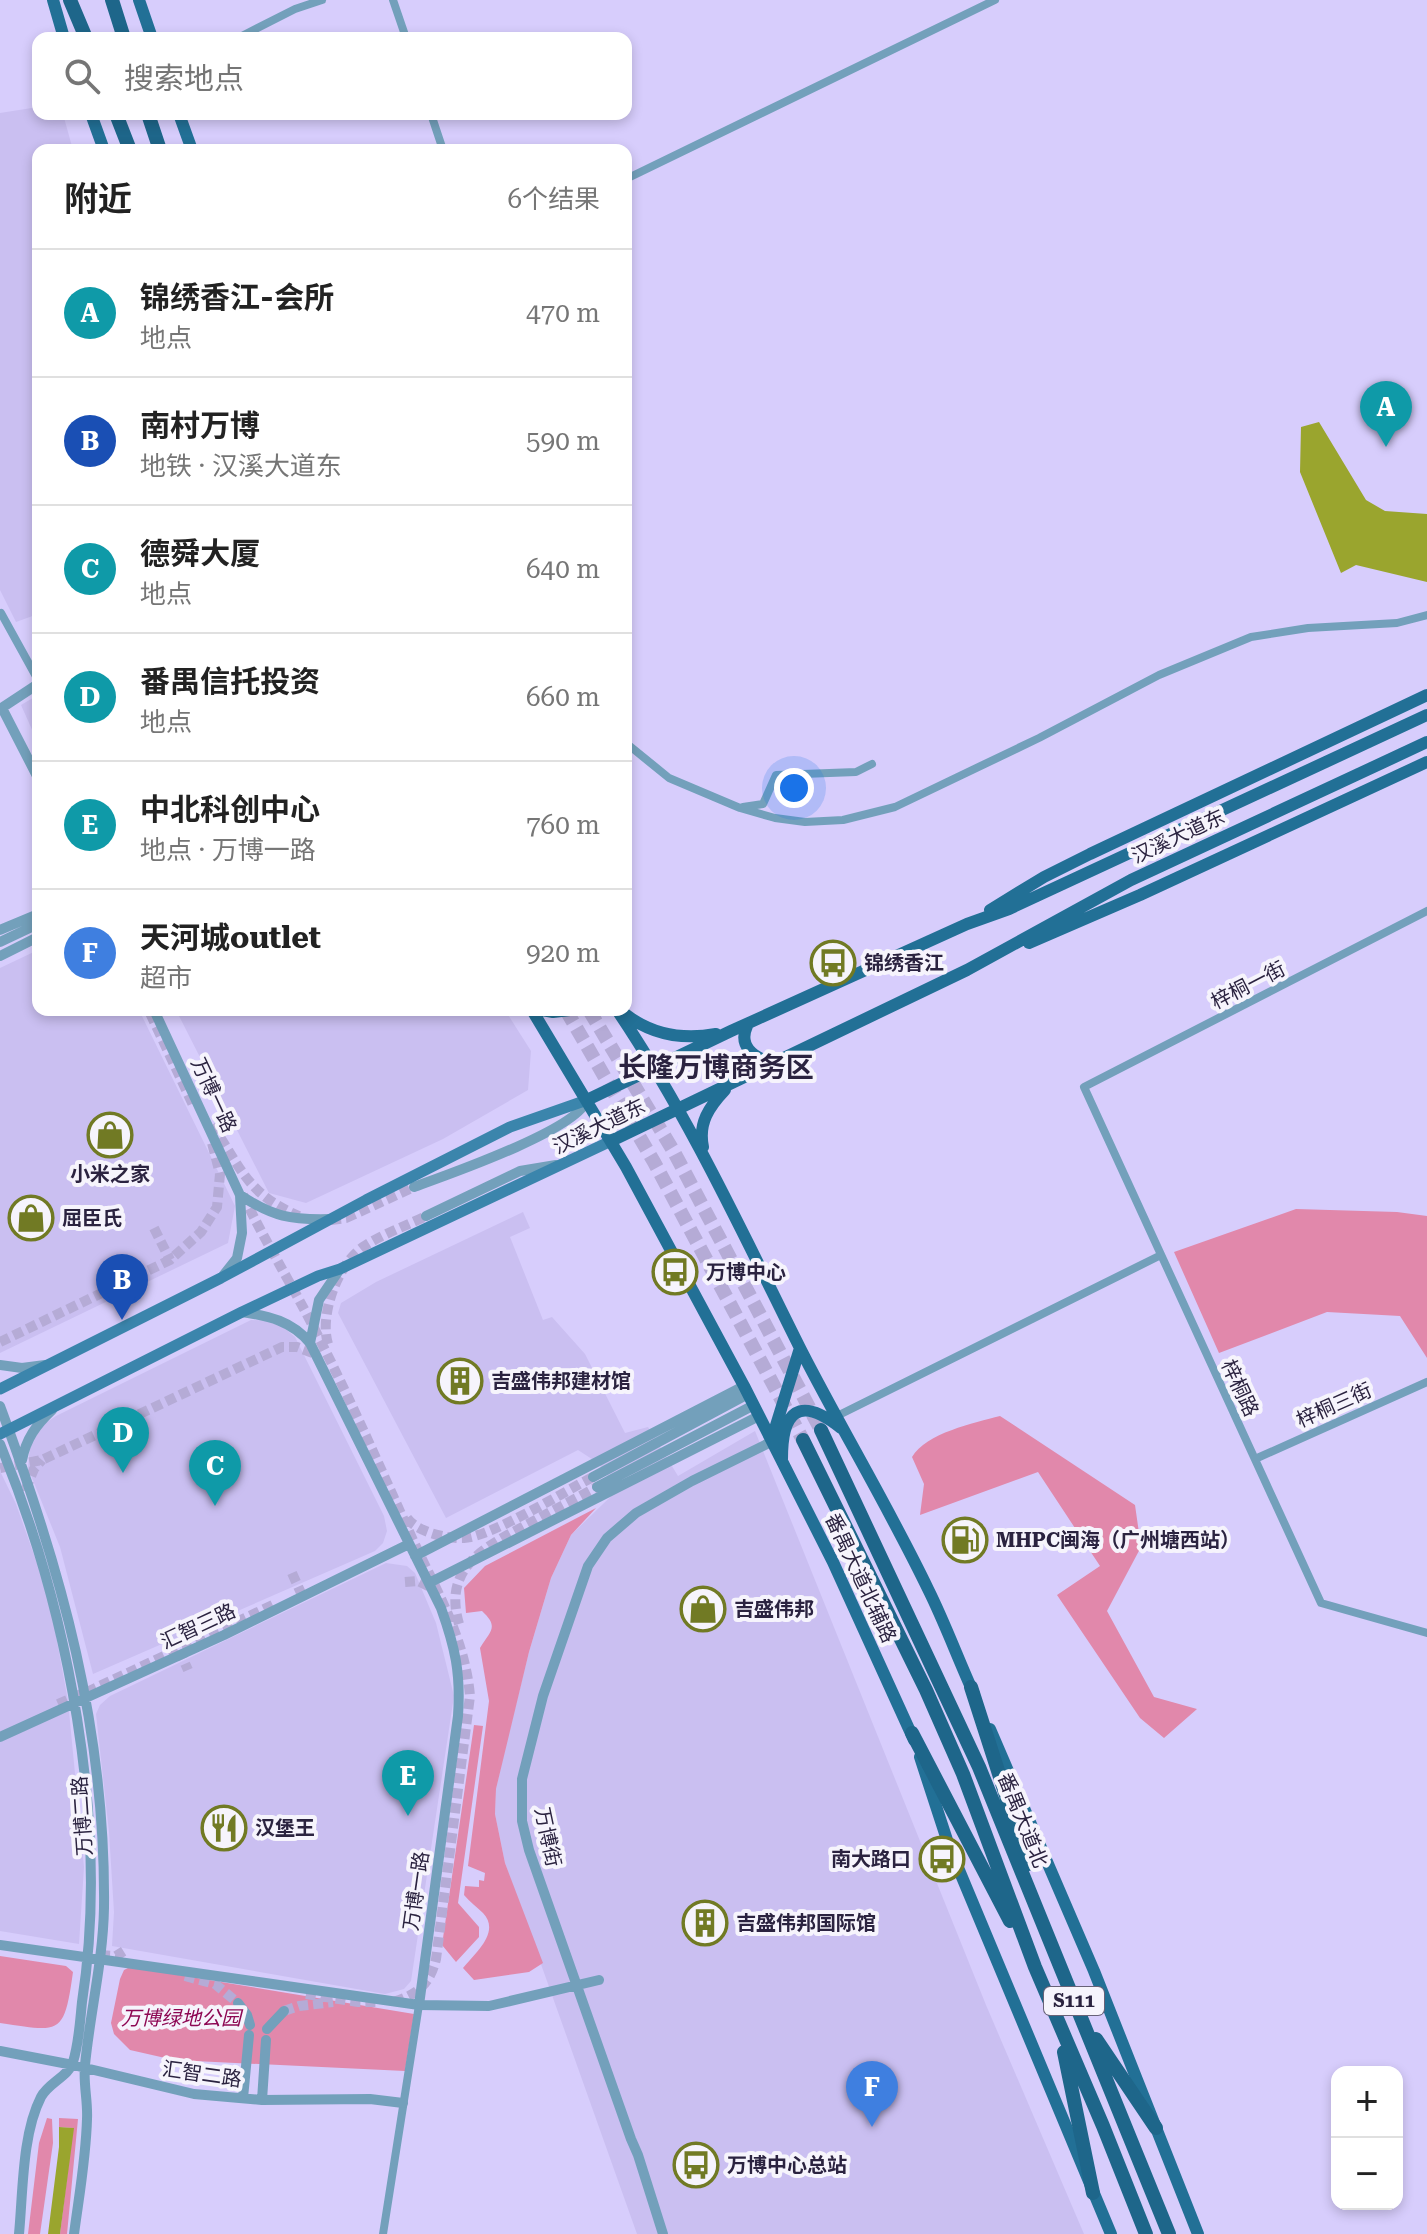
<!DOCTYPE html>
<html lang="zh">
<head>
<meta charset="utf-8">
<style>
  body { margin:0; font-family:"Roboto Serif","Noto Sans SC",serif; background:#f2f2f2; color:#222 }
  .controls { position:absolute; right:24px; bottom:24px; display:grid; overflow:hidden; border-radius:16px; box-shadow:0 4px 12px #0003 }
  .controls button { width:72px; height:72px; display:grid; place-items:center; padding:0; border:0; border-bottom:2px solid #e0e0e0; background:#fff; color:#222; font:40px sans-serif }
  .you { position:absolute; left:794px; top:788px; width:28px; height:28px; margin:-20px; border:6px solid #fff; border-radius:50%; background:#1a73e8; box-shadow:0 0 0 12px #1a73e833 }
  .badge { display:grid; place-items:center; width:52px; height:52px; border-radius:50%; background:#717a24; color:#fff; font-size:26px; font-weight:700 }
  .pin { position:absolute; translate:-50% -66px; filter:drop-shadow(0 2px 4px #0008) }
  .pin::after { content:''; position:absolute; top:42px; width:28px; height:24px; background:inherit; clip-path:polygon(0 0,100% 0,50% 100%) }
  .list { margin:0; padding:0; list-style:none }
  h2 { display:flex; justify-content:space-between; align-items:center; height:104px; margin:0; padding:0 32px; font-size:34px }
  h2 small { font-size:26px; font-weight:400; color:#767676 }
  .list li { display:grid; grid-template-columns:52px 1fr auto; gap:24px; align-items:center; box-sizing:border-box; height:128px; padding:0 32px; border-top:2px solid #e0e0e0 }
  .list b { display:block; font-size:30px; white-space:nowrap }
  .list p { margin:0; font-size:26px; white-space:nowrap; color:#767676 }
  .list em { font-size:26px; font-style:normal; color:#767676 }
  .icon { flex:none; width:44px; height:44px; fill:none; stroke:currentColor; stroke-width:2; stroke-linecap:round; stroke-linejoin:round }
  .map { position:relative; flex:none; width:1427px; height:2234px; overflow:hidden }
  .search { position:absolute; background:#fff; box-shadow:0 4px 12px #0003; left:32px; top:32px; width:600px; height:88px; display:flex; align-items:center; gap:20px; box-sizing:border-box; padding:0 28px; border-radius:16px; color:#767676; font-size:30px }
  .panel { position:absolute; background:#fff; box-shadow:0 4px 12px #0003; left:32px; top:144px; width:600px; height:872px; border-radius:16px }
  .map>svg:first-child { display:block }
  .built { fill:#cabff1 }
  .green { fill:#e188ab }
  .water { fill:#9aa52e }
  .lines { fill:none; stroke-linecap:round; stroke-linejoin:round }
  .tertiary-tunnel { stroke:#b5abd6; stroke-width:10; stroke-dasharray:10 5; stroke-linecap:butt }
  .trunk-tunnel { stroke:#b5abd6; stroke-width:14; stroke-dasharray:14 7; stroke-linecap:butt }
  .minor { stroke:#73a0bb; stroke-width:8 }
  .tertiary { stroke:#73a0bb; stroke-width:10 }
  .secondary { stroke:#3b85ac; stroke-width:11 }
  .primary { stroke:#227096; stroke-width:12 }
  .trunk { stroke:#1e668a; stroke-width:14 }
  .labels { text-anchor:middle; stroke-width:8; stroke-linejoin:round; paint-order:stroke }
  .shield { fill:#f6f4fc; stroke:#686278; stroke-width:2 }
  .shield-label { font-size:18px; font-weight:bold; fill:#2b2340 }
  .street-label { font-size:20px; fill:#2b2340; stroke:#f6f4fc }
  .poi-label { font-size:20px; font-weight:bold; fill:#2b2340; stroke:#f6f4fc; text-anchor:start }
  .park-label { font-size:20px; font-style:italic; fill:#8d0753; stroke:#f6f4fc }
  .district-label { font-size:28px; font-weight:bold; fill:#2b2340; stroke:#f6f4fc }
</style>
</head>
<body>
<div class="map">
<svg width="1427" height="2234" viewBox="0 0 1427 2234">
  <rect width="100%" height="100%" fill="#d7cdfc"/>
  <path class="built" d="M38,107V114H63L73,150H38V614L16,622L0,590V113Z
    M38,695V743L21,705Z
    M38,950V1010H139L235,1206L228,1243L0,1353V968Z
    M176,1010H505L531,1051L528,1090L443,1139L306,1203L269,1193Z
    M523,1212L530,1228L510,1237L543,1320L552,1317L585,1354L625,1433L648,1427L678,1476L755,1431L986,2005L1084,2234H637L505,1863L495,1814L496,1789L504,1753L529,1652L551,1578L571,1535L636,1472L613,1484L598,1463L578,1450L446,1518L338,1313L341,1303L376,1282Z
    M251,1320L276,1321L295,1337L384,1516L387,1531L383,1543L375,1551L93,1674L60,1547L28,1468L30,1446L44,1424L56,1416Z
    M0,1471L16,1504L49,1597L68,1701L84,1867L79,1944L0,1931Z
    M386,1563L407,1566L415,1573L436,1623L454,1696L411,1981L404,1989L385,1994L112,1946L114,1912L109,1832L96,1714L100,1705L110,1696Z"/>
  <path class="green" d="M1296,1209L1397,1212L1427,1216V1358L1400,1316L1327,1312L1219,1353L1174,1252Z
    M1000,1416L1135,1505L1141,1547L1107,1611L1154,1697L1197,1709L1164,1738L1140,1718L1057,1595L1100,1566L1038,1472L920,1515L924,1484L912,1457C926,1433 974,1423 1000,1416Z
    M596,1508L571,1535L551,1578L529,1652L496,1789L495,1814L505,1863L543,1963L529,1972L474,1980L463,1968C475,1953 501,1932 483,1913C477,1907 470,1902 464,1895L465,1886L479,1887V1880L484,1881L485,1873L468,1866L489,1701L480,1648C491,1630 499,1627 482,1611L466,1613L464,1588L485,1566Z
    M474,1725L483,1726L458,1903L479,1927V1937L456,1962L442,1945Z
    M0,1956L66,1966L73,1972C64,2036 61,2032 0,2023Z
    M130,1967L414,2014L405,2071L174,2060L130,2050L114,2034L111,2023L120,1979L124,1970Z
    M47,2118L52,2119L53,2143L40,2234H28L39,2143Z
    M59,2118L78,2119L67,2234H60L73,2128L59,2127Z"/>
  <path class="water" d="M1319,422L1366,500L1385,511L1427,514V582L1356,565L1341,573L1300,472L1301,427Z
    M59,2127L74,2128L60,2234H48L59,2147Z"/>
  <g class="lines">
    <path class="tertiary-tunnel" d="M150,1013L194,1107
      M212,1125C242,1169 247,1194 299,1216
      M243,1195C266,1244 296,1291 320,1340C353,1405 382,1472 412,1538C436,1590 465,1638 470,1696L436,1959C430,1984 417,1995 393,2002
      M331,1220L346,1218L414,1187
      M154,1228L170,1260
      M0,1342L170,1260L201,1232L217,1207L220,1174L212,1143
      M328,1344C319,1315 338,1264 363,1247C382,1234 406,1226 426,1216
      M0,1468L42,1460L282,1347H297L318,1355
      M28,1490L27,1486L34,1469L42,1460
      M407,1518C417,1532 447,1539 464,1538C491,1537 565,1491 593,1477
      M292,1573L301,1593
      M405,1582L418,1581L432,1588
      M459,1624C442,1566 487,1546 530,1523C552,1511 575,1499 597,1487
      M179,1650L188,1670
      M87,1692L275,1604
      M58,1704L86,1692
      M100,1955L116,1956L124,1951
      M185,1976L215,1984L238,2003
      M306,1994L358,2002H377
      M284,2011L299,2006L333,2002"/>
    <path class="trunk-tunnel" d="M566,1010L654,1162L803,1440
      M589,1010L674,1152L821,1430"/>
    <path class="minor" d="M393,0L406,38
      M238,38L295,9L322,0
      M431,114L443,150
      M626,179L995,0
      M1,613L38,680
      M626,743L669,778L740,808L775,818L805,822L843,820L895,807L1039,738L1159,675L1251,637L1308,628L1397,623L1427,615
      M743,807L763,804L776,775L856,772L872,764
      M1427,911L1084,1087L1321,1603L1427,1633
      M837,1416L1161,1255
      M1255,1459L1427,1382
      M383,2234L419,2005"/>
    <path class="tertiary" d="M2,708L38,778
      M0,709L38,684
      M0,930L38,914
      M0,942L38,924
      M0,956L38,937
      M154,1010L240,1195L242,1233L237,1258L222,1277
      M414,1187C447,1175 577,1130 587,1100
      M240,1195C273,1217 291,1220 330,1219
      M426,1216L520,1171L556,1165
      M242,1312C269,1316 292,1321 310,1343L441,1608C455,1647 461,1673 458,1716L419,2005
      M310,1343L319,1300L340,1269
      M0,1365L22,1368L45,1365
      M0,1406C62,1572 106,1730 104,1908C103,1961 90,2013 85,2065C83,2083 88,2101 87,2119C86,2158 79,2196 74,2234
      M0,1444C68,1609 110,1824 82,2002C80,2021 79,2043 73,2062C69,2076 48,2083 41,2097C22,2134 23,2192 19,2234
      M22,1460C26,1439 36,1425 52,1410
      M593,1477L748,1394
      M597,1487L754,1405
      M415,1556L744,1386
      M429,1583L759,1416
      M0,1737L224,1635L409,1544
      M0,1945L419,2005L489,2006L599,1980
      M238,2003L247,2015L250,2025
      M267,2029L284,2011
      M0,2051L73,2065L194,2094L262,2100L370,2099L403,2103
      M243,2098L249,2035
      M262,2100L266,2040
      M663,2234L638,2155L631,2139L529,1850L522,1821V1779L543,1696L588,1566L607,1538L636,1513L692,1481L771,1442"/>
    <path class="secondary" d="M0,1389L221,1278L366,1200L510,1127L587,1100
      M0,1434L242,1312L318,1276L340,1269L611,1141"/>
    <path class="primary" d="M53,0L64,38
      M139,0L152,38
      M91,114L104,150
      M179,114L192,150
      M990,910L1044,877L1090,854L1427,695
      M1029,943L1140,895L1427,762
      M532,1010L626,1167L744,1386L833,1562L914,1740
      M542,1010L553,1012L570,1010
      M617,1010C690,1118 744,1236 802,1352C843,1432 889,1508 928,1589C945,1623 958,1659 974,1694
      M625,1014C652,1035 683,1040 716,1034
      M747,1026C738,1046 753,1057 772,1063
      M587,1100L731,1031L967,924L1009,909L1427,715
      M611,1141L967,970L1131,880L1427,742
      M703,1147C698,1123 709,1107 725,1090
      M773,1435L800,1348
      M782,1459C782,1411 799,1395 841,1428
      M990,1729L1094,1971L1198,2234
      M920,1757L949,1846L1111,2234"/>
    <path class="trunk" d="M70,0L86,38
      M112,0L124,38
      M116,114L130,150
      M148,114L160,150
      M821,1430L979,1767L1169,2234
      M803,1440L926,1690L963,1774L1035,1967L1103,2126L1146,2234
      M971,1687L1028,1864
      M912,1733L1010,1921
      M1096,2039L1156,2128
      M1064,2052L1093,2193"/>
  </g>
  <defs>
    <g id="bus-ring" transform="scale(2.3)"><circle r="9.5" fill="#f6f4fc" stroke="#717a24" stroke-width="1.5"/><path d="M-5-6H5V4H4V6H2V4H-2V6H-4V4H-5ZM-3.5-4V0h7V-4ZM-3.5 1.2v1.5H-2V1.2ZM2 1.2v1.5H3.5V1.2Z" fill="#717a24"/></g>
    <g id="shop-ring" transform="scale(2.3)"><circle r="9.5" fill="#f6f4fc" stroke="#717a24" stroke-width="1.5"/><path d="M-5-2.5h2.3a2.7 3.5 0 0 1 5.4 0H5L5.5 6h-11ZM-1.5-2.5h3a1.5 2.3 0 0 0-3 0Z" fill="#717a24"/></g>
    <g id="building-ring" transform="scale(2.3)"><circle r="9.5" fill="#f6f4fc" stroke="#717a24" stroke-width="1.5"/><path d="M-4-6H4V6H1V3H-1V6H-4ZM-2.5-4.3h1.7v1.8h-1.7ZM.8-4.3h1.7v1.8H.8ZM-2.5-1h1.7V.8h-1.7ZM.8-1h1.7V.8H.8Z" fill="#717a24"/></g>
    <g id="fuel-ring" transform="scale(2.3)"><circle r="9.5" fill="#f6f4fc" stroke="#717a24" stroke-width="1.5"/><path d="M-5.5-6h7V0h2V4h1.3V-2.5L3-4.5l.8-.8L6-3V5H2.5V1h-1V6h-7ZM-4.2-4.7v3.2H.2V-4.7Z" fill="#717a24"/></g>
    <g id="restaurant-ring" transform="scale(2.3)"><circle r="9.5" fill="#f6f4fc" stroke="#717a24" stroke-width="1.5"/><path d="M-5-6h1v4h1v-4h1v4h1v-4h1v5L-1.5 .5V6h-2V.5L-5-1ZM5-6V6H3V1.5H1.5Q1.5-4 5-6Z" fill="#717a24"/></g>
  </defs>
  <g fill-rule="evenodd">
    <use href="#bus-ring" x="833" y="963"/>
    <use href="#shop-ring" x="110" y="1135"/>
    <use href="#shop-ring" x="31" y="1218"/>
    <use href="#bus-ring" x="675" y="1272"/>
    <use href="#building-ring" x="460" y="1381"/>
    <use href="#fuel-ring" x="965" y="1540"/>
    <use href="#shop-ring" x="703" y="1609"/>
    <use href="#restaurant-ring" x="224" y="1828"/>
    <use href="#bus-ring" x="942" y="1859"/>
    <use href="#building-ring" x="705" y="1923"/>
    <use href="#bus-ring" x="696" y="2165"/>
  </g>
  <g class="labels">
    <rect class="shield" x="1044" y="1987" width="60" height="28" rx="6"/>
    <g class="shield-label">
      <text x="1074" y="2007">S111</text>
    </g>
    <g class="street-label">
      <text transform="translate(1178 836) rotate(-25)" y="7">汉溪大道东</text>
      <text transform="translate(1248 985) rotate(-27)" y="7">梓桐一街</text>
      <text transform="translate(214 1095) rotate(65)" y="7">万博一路</text>
      <text transform="translate(599 1126) rotate(-26)" y="7">汉溪大道东</text>
      <text transform="translate(1240 1388) rotate(65)" y="7">梓桐路</text>
      <text transform="translate(1334 1405) rotate(-24)" y="7">梓桐三街</text>
      <text transform="translate(861 1578) rotate(65)" y="7">番禺大道北辅路</text>
      <text transform="translate(198 1626) rotate(-25)" y="7">汇智三路</text>
      <text transform="translate(82 1816) rotate(-94)" y="7">万博二路</text>
      <text transform="translate(1023 1820) rotate(68)" y="7">番禺大道北</text>
      <text transform="translate(548 1837) rotate(78)" y="7">万博街</text>
      <text transform="translate(416 1891) rotate(-82)" y="7">万博一路</text>
      <text transform="translate(202 2074) rotate(8)" y="7">汇智二路</text>
    </g>
    <g class="poi-label">
      <text x="864" y="970">锦绣香江</text>
      <text x="110" y="1181" text-anchor="middle">小米之家</text>
      <text x="62" y="1225">屈臣氏</text>
      <text x="706" y="1279">万博中心</text>
      <text x="491" y="1388">吉盛伟邦建材馆</text>
      <text x="996" y="1547">MHPC闽海（广州塘西站）</text>
      <text x="734" y="1616">吉盛伟邦</text>
      <text x="255" y="1835">汉堡王</text>
      <text x="911" y="1866" text-anchor="end">南大路口</text>
      <text x="736" y="1930">吉盛伟邦国际馆</text>
      <text x="727" y="2172">万博中心总站</text>
    </g>
    <g class="park-label">
      <text x="181" y="2025">万博绿地公园</text>
    </g>
    <g class="district-label">
      <text x="716" y="1077">长隆万博商务区</text>
    </g>
  </g>
</svg>
<div class="controls">
<button>+</button>
<button>−</button>
</div>
<div class="you"></div>
<div class="pin badge" style="left:1386px;top:447px;background:#0f9aa8">A</div>
<div class="pin badge" style="left:122px;top:1320px;background:#1a4fb4">B</div>
<div class="pin badge" style="left:215px;top:1506px;background:#0f9aa8">C</div>
<div class="pin badge" style="left:123px;top:1473px;background:#0f9aa8">D</div>
<div class="pin badge" style="left:408px;top:1816px;background:#0f9aa8">E</div>
<div class="pin badge" style="left:872px;top:2127px;background:#3f7fe0">F</div>
<div class="search"><svg class="icon" aria-label="search" viewBox="0 0 24 24"><circle cx="10" cy="10" r="6"/><path d="M15 15l6 6"/></svg>搜索地点</div>
<section class="panel">
<h2>附近<small>6个结果</small></h2>
<ul class="list">
<li><span class="badge" style="background:#0f9aa8">A</span><div><b>锦绣香江-会所</b><p>地点</p></div><em>470 m</em></li>
<li><span class="badge" style="background:#1a4fb4">B</span><div><b>南村万博</b><p>地铁 · 汉溪大道东</p></div><em>590 m</em></li>
<li><span class="badge" style="background:#0f9aa8">C</span><div><b>德舜大厦</b><p>地点</p></div><em>640 m</em></li>
<li><span class="badge" style="background:#0f9aa8">D</span><div><b>番禺信托投资</b><p>地点</p></div><em>660 m</em></li>
<li><span class="badge" style="background:#0f9aa8">E</span><div><b>中北科创中心</b><p>地点 · 万博一路</p></div><em>760 m</em></li>
<li><span class="badge" style="background:#3f7fe0">F</span><div><b>天河城outlet</b><p>超市</p></div><em>920 m</em></li>
</ul>
</section>
</div>
</body>
</html>
